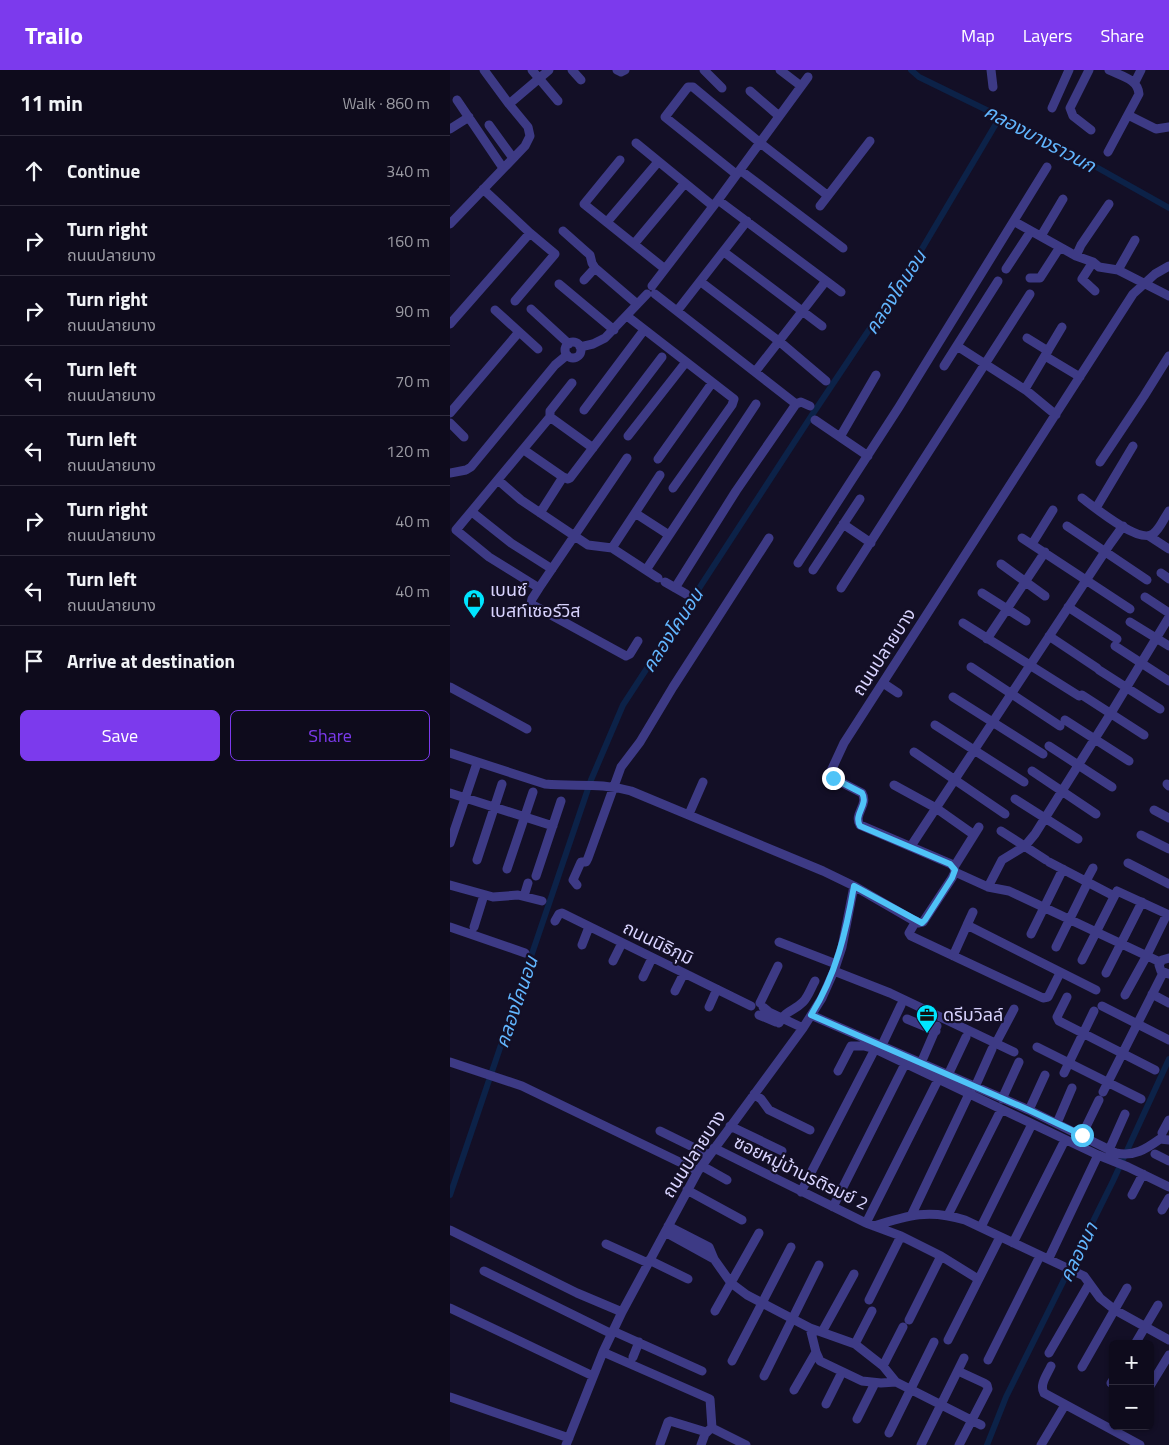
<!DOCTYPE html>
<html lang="en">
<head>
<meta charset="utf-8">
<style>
  body { margin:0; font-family:"Titillium Web","Noto Sans Thai",sans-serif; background:#171425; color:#f1f3f6 }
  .controls { position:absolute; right:15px; bottom:15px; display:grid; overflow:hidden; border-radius:8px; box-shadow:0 1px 4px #0004 }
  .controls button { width:45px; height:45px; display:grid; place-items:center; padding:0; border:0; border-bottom:1px solid #2e2b3b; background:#0e0b1c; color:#f1f3f6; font:25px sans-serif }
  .stop { position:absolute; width:15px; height:15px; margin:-11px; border:4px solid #4fc3f7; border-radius:50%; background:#fff }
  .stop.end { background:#4fc3f7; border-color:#fff; box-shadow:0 1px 5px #0008 }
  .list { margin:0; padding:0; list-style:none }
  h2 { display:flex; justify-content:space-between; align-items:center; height:65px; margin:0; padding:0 20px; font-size:21px }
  h2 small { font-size:16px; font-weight:400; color:#9b9ba3 }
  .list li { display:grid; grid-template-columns:32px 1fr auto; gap:15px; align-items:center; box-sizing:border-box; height:70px; padding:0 20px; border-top:1px solid #2e2b3b }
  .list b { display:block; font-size:19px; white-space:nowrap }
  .list p { margin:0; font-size:16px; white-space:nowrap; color:#9b9ba3 }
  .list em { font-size:16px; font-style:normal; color:#9b9ba3 }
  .actions { display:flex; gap:10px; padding:15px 20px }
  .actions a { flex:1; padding:11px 0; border:1px solid #7c3aed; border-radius:8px; text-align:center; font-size:18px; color:#7c3aed }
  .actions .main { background:#7c3aed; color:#fff }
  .icon { flex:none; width:28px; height:28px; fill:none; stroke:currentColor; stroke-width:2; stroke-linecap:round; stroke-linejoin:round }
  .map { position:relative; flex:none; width:719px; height:1375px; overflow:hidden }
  header { display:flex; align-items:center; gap:30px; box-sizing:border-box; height:70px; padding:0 25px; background:#7c3aed; color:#fff }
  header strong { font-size:24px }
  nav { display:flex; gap:28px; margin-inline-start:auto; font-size:18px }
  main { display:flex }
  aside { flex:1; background:#0e0b1c }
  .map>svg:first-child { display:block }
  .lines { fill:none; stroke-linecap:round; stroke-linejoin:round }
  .canal { stroke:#0c2248; stroke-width:6 }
  .minor { stroke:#3d3a85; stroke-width:9 }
  .route { stroke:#4fc3f7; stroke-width:6 }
  .labels { text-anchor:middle; stroke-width:4.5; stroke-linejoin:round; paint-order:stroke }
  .poi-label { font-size:18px; fill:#d9d4ff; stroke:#130f26; text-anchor:start }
  .street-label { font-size:18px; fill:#d9d4ff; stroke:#130f26 }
  .water-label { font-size:19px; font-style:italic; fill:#62b6ff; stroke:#130f26 }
</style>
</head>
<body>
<header>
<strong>Trailo</strong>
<nav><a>Map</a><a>Layers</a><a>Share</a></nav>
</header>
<main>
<aside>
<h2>11 min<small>Walk · 860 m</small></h2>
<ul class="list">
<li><svg class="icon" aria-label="ahead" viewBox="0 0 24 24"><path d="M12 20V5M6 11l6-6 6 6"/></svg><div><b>Continue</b></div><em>340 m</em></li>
<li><svg class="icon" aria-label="right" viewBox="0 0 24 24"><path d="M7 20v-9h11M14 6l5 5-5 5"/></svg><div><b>Turn right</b><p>ถนนปลายบาง</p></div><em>160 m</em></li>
<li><svg class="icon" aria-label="right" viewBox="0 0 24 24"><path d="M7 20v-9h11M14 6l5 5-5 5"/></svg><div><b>Turn right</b><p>ถนนปลายบาง</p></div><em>90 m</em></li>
<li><svg class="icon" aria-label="left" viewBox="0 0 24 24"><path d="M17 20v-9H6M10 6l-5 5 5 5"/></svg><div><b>Turn left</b><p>ถนนปลายบาง</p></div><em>70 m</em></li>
<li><svg class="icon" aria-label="left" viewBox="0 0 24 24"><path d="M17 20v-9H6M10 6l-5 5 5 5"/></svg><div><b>Turn left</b><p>ถนนปลายบาง</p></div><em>120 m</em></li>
<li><svg class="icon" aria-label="right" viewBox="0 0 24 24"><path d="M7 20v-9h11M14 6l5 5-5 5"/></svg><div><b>Turn right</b><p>ถนนปลายบาง</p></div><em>40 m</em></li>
<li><svg class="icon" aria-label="left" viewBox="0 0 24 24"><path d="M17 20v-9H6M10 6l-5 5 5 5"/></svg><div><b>Turn left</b><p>ถนนปลายบาง</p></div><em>40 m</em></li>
<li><svg class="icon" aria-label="arrive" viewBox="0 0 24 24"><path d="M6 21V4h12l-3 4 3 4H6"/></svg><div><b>Arrive at destination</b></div></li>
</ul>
<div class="actions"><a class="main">Save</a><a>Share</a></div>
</aside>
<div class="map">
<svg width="719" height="1375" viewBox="0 0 719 1375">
  <rect width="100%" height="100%" fill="#130f26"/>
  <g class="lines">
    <path class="canal" d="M461,0L469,7L600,71L719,138
      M0,1125L141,710L173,635L362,345L463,194L550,47
      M537,1375L556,1327L663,1111L719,989"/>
    <path class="minor" d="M82,0L108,31
      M122,0L131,10
      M167,0L171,2L175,0
      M254,0L272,18
      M330,0L351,16
      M541,0L543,17
      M639,0L620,38L623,46L641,60
      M685,12L691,0
      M300,21L329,46
      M7,30L53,98
      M59,34L99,0
      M602,38L619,0
      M678,45L706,59L719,57
      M39,55L63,88
      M0,59L19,47
      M186,73L263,136
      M658,82L689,24C688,9 671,6 659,0
      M170,90L134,134L215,199
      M290,100L393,178
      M286,104L215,47L238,17H243L309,72L377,125
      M33,119L80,163L105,184L65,231
      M268,130L391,222
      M370,136L420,71
      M157,152L208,92
      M565,152L626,186L643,192L649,197L668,200L719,226
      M0,154L75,76L80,66L78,57L59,34L34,0
      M113,161L140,185L142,193L145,198L187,234
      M591,166L613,129
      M184,174L235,113
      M274,182L372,256
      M626,186L631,175L659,134
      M643,192L632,209L645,221
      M556,199L581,161
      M668,200L685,170
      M580,208H590L610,177
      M134,210L145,198
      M251,212L330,272L376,311
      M109,214L164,260
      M202,216L268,130L358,7
      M205,224L346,334
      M81,239L119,274
      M45,240L88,279
      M227,241L297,151
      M177,246L284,329L282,335L223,418
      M0,254L80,163
      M577,268L598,281
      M115 280a8 8 0 1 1 16 0a8 8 0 1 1-16 0Z
      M507,276L577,321L606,345
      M130,277L143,274L155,268L197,224
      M595,286L630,307
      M494,296L548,211
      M305,302L375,212
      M575,319L612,257
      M346,334L351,332L360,336
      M134,340L194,260
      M0,343L69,262
      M100,347L143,378
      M365,350L418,386
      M0,353L14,367
      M178,366L236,292
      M390,367L426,305
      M74,380L113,407L118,409L120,408L212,287
      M177,388L89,518L82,529L81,534L176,586L180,584L188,571
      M208,389L262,313
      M650,392L694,326L719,286
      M0,403L16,400L21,397L105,295L117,285
      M48,410L71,430L138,475L162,478L208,508
      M632,428C644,437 689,474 703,464C710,459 714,448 719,441
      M646,438L683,376
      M22,442L61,473L102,499
      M90,443L113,407
      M185,443L219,465
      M393,454L421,473
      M617,456L697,510
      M6,460L100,347V341L122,313
      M6,460L39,487L89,518
      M699,466L719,479
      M572,468L680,539
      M582,474L603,440
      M162,478L210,405
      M348,493L449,337L597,97
      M551,494L595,526
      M196,500L306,334
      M363,500L410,429
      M711,503L719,509
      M215,512L236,524
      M225,518L286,421L346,334
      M391,518L580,224
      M532,523L576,551
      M695,527L719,543
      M618,537L667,569
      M680,552L719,576
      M513,553L629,626
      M599,566L647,598
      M537,569L595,482
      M665,576L719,611
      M521,597L610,656
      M649,600L710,639
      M433,613L448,623
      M0,617L77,659
      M632,625L694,665
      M503,627L593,684
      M615,650L679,691
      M485,655L574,712
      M599,676L662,717
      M464,682L555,744
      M0,683L95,714C126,717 150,712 181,721L373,801L404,816L468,853L473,852L502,808L505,802L504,797L501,794L410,755C403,744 419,735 412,723L383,708L381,701L394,673L683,224L705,204L719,196
      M582,701L646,744
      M717,714L719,716
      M444,715L486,738L520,762
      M0,723L103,756
      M565,729L628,769
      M704,740L719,748
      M239,744L253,712
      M551,761L596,790
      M691,765L719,779
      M0,773L27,693
      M461,776L660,474L673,456
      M27,790L52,714
      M599,792L664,826
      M678,793L719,814
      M504,797L529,757
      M57,799L83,722
      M505,802L538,817L559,821L710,892
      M86,806L111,731
      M636,811L643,798
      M0,815L43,827L68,825L92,831
      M127,815L123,810L131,792H136L138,788L171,697L190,672L223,617L319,468
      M538,817L552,790L575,776L585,764L661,643L719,547
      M74,826L78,813
      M105,851L109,844L112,843L301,936
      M466,851L459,863L461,866L593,928L598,927L610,903
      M517,855L523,842
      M0,857L75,883
      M24,857L34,825
      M581,864L613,799
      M329,872L386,894
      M132,875L139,857
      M606,877L638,812
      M503,886L517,855L646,920
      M719,888L712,890L709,895L711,901L719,904
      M632,890L667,821L719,845
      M163,891L172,873
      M384,901L440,923L564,982
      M656,903L692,832
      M193,907L202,888
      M225,921L234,903
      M702,924L719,933
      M675,925L696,887L717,844
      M617,927L607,947L609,951L705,1000
      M310,933L328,896
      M652,936L719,970
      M259,937L267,919
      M313,937L319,942L353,958
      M309,945L326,952
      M361,945L579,1040L666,1083C684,1087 696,1079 710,1069L719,1070
      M457,949L486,961
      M329,953C337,939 343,942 353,932C358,927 361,918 365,911
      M546,973L564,939
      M432,975L451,935
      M587,977L691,1029
      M0,992L72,1016L248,1101
      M471,993L487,956
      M388,1001L401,976H414L425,979L648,1085L678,1097L719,1117
      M614,1003L644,941
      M498,1005L516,967
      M525,1017L542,979
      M653,1022L713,903
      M304,1024L311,1029L319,1040L360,1060
      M552,1029L569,992
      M579,1040L595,1005
      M607,1053L622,1018
      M280,1056L332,1081
      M210,1061L259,1085
      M712,1063L719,1050
      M632,1065L649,1030
      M264,1078L416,1153L451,1166L491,1186L528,1209
      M659,1080L675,1044
      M705,1084L719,1091
      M252,1096L277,1110
      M237,1120L292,1150
      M351,1122L425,979
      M682,1125L693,1104
      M383,1137L455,994
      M712,1140L719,1128
      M498,1145L551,1040
      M461,1146L519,1024
      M416,1153L488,1010
      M218,1156L259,1177L264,1189L281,1213L297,1225L360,1258L405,1274L433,1296L446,1312L531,1355
      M424,1156C459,1145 479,1139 515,1150L634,1206L650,1228L665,1240L719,1270
      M531,1157L582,1054
      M0,1160L127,1223L172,1242
      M215,1162L264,1189
      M563,1173L615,1070
      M156,1174L198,1193
      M599,1188L648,1085
      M199,1190L238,1209
      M34,1201L162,1264
      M419,1230L451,1166
      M0,1238L143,1306
      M265,1241L309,1163
      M459,1250L491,1186
      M360,1258L366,1282L370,1291L412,1311L431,1313L446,1312
      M163,1261L252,1301
      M372,1262L404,1204
      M498,1270L550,1167
      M405,1274L422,1241
      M685,1274L708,1235
      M153,1282L260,1329L262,1358L296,1375
      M599,1283L639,1214
      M183,1287L189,1272
      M538,1290L590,1186
      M282,1291L341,1177
      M433,1296L453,1257
      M601,1296C597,1305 589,1315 594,1323L690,1375
      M632,1297L677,1218
      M508,1301L534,1313L537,1315L538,1319L509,1375
      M314,1306L369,1195
      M661,1313L663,1310
      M700,1316L719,1285
      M344,1320L366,1282
      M0,1327L119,1368
      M376,1334L392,1302
      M407,1349L425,1313
      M439,1363L484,1272
      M210,1374L218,1352L220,1351L256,1362
      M116,1375L153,1282L172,1242L248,1101L353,958L372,928L384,901L392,877L404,816
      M251,1375L255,1364L259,1360
      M471,1375L514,1288
      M591,1375L615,1335"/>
  </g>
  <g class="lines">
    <path class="route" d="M383,708L412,723C419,735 403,744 410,756L500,794L505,800L502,808L475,850L472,853L404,816C396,862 386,905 361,945L579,1040L632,1065"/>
  </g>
  <defs>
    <g id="shop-pin" transform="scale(1.125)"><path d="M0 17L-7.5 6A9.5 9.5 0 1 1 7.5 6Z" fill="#00e5ff" stroke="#130f26"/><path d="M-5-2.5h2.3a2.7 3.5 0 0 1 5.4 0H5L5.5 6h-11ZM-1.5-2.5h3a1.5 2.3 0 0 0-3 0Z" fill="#111"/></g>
    <g id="office-pin" transform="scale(1.125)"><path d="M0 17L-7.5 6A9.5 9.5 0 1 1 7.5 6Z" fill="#00e5ff" stroke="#130f26"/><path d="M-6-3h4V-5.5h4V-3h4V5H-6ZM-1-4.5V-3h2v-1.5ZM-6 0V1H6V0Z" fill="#111"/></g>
  </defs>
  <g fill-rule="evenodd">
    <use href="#shop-pin" x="24" y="530"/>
    <use href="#office-pin" x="477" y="945"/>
  </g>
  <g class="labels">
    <g class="poi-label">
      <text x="40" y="526">เบนซ์<tspan x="40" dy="21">เบสท์เซอร์วิส</tspan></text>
      <text x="493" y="951">ดรีมวิลล์</text>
    </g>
    <g class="street-label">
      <text transform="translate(434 582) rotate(-57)" y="6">ถนนปลายบาง</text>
      <text transform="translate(208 873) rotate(26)" y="6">ถนนนิธิภุมิ</text>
      <text transform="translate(244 1084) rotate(-57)" y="6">ถนนปลายบาง</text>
      <text transform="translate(351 1103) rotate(26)" y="6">ซอยหมู่บ้านรติรมย์ 2</text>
    </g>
    <g class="water-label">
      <text transform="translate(590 68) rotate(28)" y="7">คลองบางราวนก</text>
      <text transform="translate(445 222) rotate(-57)" y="7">คลองโคนอน</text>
      <text transform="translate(222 560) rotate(-57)" y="7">คลองโคนอน</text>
      <text transform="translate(66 932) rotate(-71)" y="7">คลองโคนอน</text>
      <text transform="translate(628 1182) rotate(-64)" y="7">คลองนา</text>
    </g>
  </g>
</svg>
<div class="controls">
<button>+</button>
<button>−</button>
</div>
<div class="stop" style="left:632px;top:1065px"></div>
<div class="stop end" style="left:383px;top:708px"></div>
</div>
</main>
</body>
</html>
